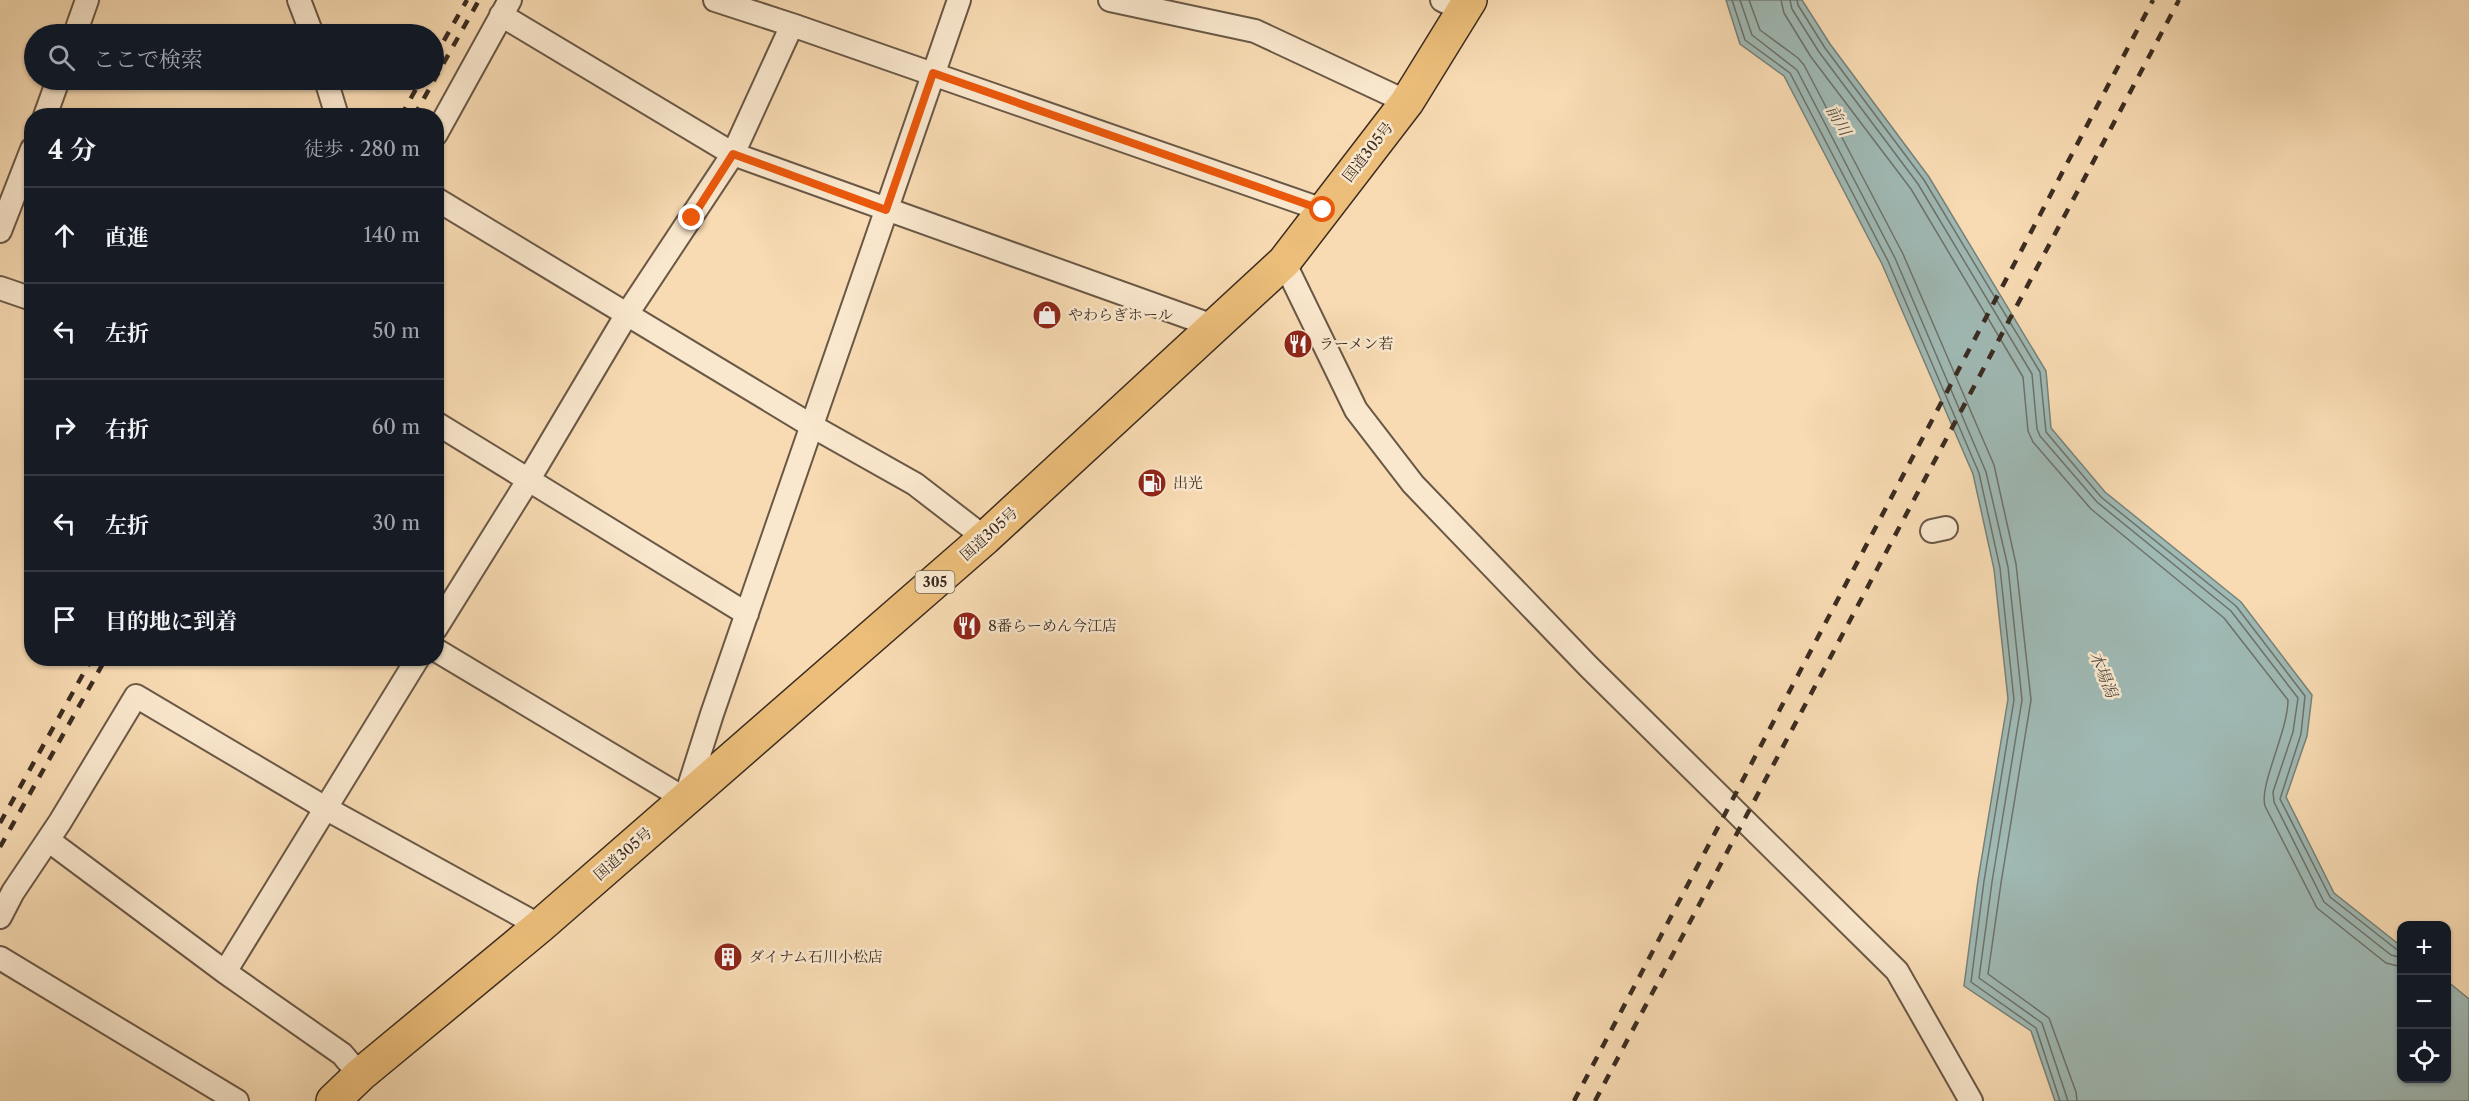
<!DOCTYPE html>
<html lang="ja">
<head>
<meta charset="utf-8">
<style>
  body { margin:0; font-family:"Libre Caslon Text","Noto Serif JP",serif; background:#20242c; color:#f1f3f6 }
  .controls { position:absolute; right:18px; bottom:18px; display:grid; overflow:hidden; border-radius:12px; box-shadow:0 2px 4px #0004 }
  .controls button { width:54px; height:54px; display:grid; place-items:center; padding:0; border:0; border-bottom:2px solid #363941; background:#171b24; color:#f1f3f6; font:30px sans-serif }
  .stop { position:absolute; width:18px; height:18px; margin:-14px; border:4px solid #ea580c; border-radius:50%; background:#fff }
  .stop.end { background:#ea580c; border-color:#fff; box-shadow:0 2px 6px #0008 }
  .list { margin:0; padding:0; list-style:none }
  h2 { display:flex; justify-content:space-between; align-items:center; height:78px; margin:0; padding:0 24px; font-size:26px }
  h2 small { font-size:20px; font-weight:400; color:#9ea1a6 }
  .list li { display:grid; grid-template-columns:39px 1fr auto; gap:18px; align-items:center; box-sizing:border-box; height:96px; padding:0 24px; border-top:2px solid #363941 }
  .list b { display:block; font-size:22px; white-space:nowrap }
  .list em { font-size:20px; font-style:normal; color:#9ea1a6 }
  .icon { flex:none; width:33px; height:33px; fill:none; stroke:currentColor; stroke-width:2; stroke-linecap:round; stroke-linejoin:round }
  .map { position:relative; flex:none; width:2469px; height:1101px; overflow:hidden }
  .search { position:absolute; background:#171b24; box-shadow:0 2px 4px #0004; left:24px; top:24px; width:420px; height:66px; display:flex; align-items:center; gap:15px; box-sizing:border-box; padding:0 21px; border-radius:33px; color:#9ea1a6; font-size:22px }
  .panel { position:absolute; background:#171b24; box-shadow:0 2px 4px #0004; left:24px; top:108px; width:420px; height:558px; border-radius:24px }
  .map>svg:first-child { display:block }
  .water { fill:#9fb9b4; stroke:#778179; stroke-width:1.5 }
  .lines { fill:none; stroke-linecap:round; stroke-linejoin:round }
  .shore { stroke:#6d726a; stroke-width:1.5 }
  .minor-casing { stroke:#6a5846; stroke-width:26 }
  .highway-casing { stroke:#3b2c21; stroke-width:36 }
  .minor { stroke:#fae8ce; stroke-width:22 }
  .highway { stroke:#ecbe7a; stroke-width:33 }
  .rail { stroke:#3b2c21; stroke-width:4.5; stroke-dasharray:10 10; stroke-linecap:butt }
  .route { stroke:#ea580c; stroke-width:8 }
  .labels { text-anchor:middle; stroke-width:5; stroke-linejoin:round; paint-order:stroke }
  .shield { fill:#fae8ce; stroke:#746455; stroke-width:1.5 }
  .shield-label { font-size:14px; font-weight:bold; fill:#3b2c21 }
  .street-label { font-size:15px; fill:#3b2c21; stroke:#fae8ce }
  .poi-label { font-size:15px; fill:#3b2c21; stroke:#fae8ce; text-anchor:start }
  .water-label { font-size:16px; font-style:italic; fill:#544f46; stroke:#fae8ce }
</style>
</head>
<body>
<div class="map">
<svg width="2469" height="1101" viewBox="0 0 2469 1101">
  <rect width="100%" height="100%" fill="#f8dbb3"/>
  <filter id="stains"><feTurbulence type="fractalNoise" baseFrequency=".00333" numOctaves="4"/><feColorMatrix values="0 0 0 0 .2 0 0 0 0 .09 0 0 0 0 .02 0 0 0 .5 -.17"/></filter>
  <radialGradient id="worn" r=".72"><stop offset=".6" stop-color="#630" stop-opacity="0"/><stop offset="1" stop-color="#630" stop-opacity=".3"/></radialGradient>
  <path class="water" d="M1726,0H1802L1830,44L1929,177L2046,371L2051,428L2105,492L2241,602L2312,695L2307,736L2286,797L2334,893L2401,946L2402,1078H2446L2447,981L2469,999V1101H2055L2031,1031L1964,986L1978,880L2008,699L1994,569L1973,474L1882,264L1784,76L1740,44Z"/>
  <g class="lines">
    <path class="shore" d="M1732,0L1745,40L1790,73L1888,261L1979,473L2000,568L2014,700L1984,881L1971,982L2036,1028L2060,1101
      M1740,0L1752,35L1797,70L1895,258L1986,472L2008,567L2022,700L1992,882L1979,978L2042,1023L2068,1101
      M1749,0L1760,30L1798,58L1804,65L1903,254L1994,465L2016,564L2031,700L2001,883L1988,974L2049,1018L2076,1092L2077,1101
      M1781,0L1784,13L1811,57L1911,189L2023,377L2028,431L2033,442L2091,509L2224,618L2288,700C2288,731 2259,785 2265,806L2317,908L2386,963L2402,967
      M1790,0L1792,9L1819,52L1918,184L2032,374L2037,429L2040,436L2097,502L2231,611L2298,698L2293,732L2273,792L2274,802L2324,902L2391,955L2402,958
      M1797,0L1798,5L1825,48L1924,180L2040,372L2046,432L2101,497L2236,606L2305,696L2301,734L2280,799L2330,897L2396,949L2402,950"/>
    <g class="minor-casing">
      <path id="minor" d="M299,0L312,34
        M715,0L792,25
        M1110,0L1255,31L1407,102
        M1442,0L1464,11
        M501,15L733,154L1216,327
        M75,34L87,0
        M326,80L337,116
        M45,116L58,80
        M436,134L510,0
        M436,199L812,426L915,484L985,538
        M0,231L32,149
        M1284,262L1356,410L1413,484L1588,666L1897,971L1971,1101
        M0,288L32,299
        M436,423L747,614
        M1932,531L1946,528
        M436,628L529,479L627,314L733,154L792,25L1323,210
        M436,650L685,799L712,714L959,0
        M48,840L225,972L342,1054L360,1075
        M0,917L13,892L60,822L136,696L327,809L540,926
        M0,958L237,1101
        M225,972L418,658"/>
    </g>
    <g class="highway-casing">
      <path id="highway" d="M333,1101L360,1075L540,926L985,538L1284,262L1407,102L1470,0"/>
    </g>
    <use href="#minor" class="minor"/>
    <use href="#highway" class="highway"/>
    <path class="rail" d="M434,58L467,0
      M401,116L421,80
      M414,116L479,0
      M0,823L92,658
      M0,847L106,658
      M1574,1101L2153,0
      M1595,1101L2179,0"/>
  </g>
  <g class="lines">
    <path class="route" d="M692,218L733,154L886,210L933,73L1323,210"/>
  </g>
  <defs>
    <g id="shop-disc" transform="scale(1.5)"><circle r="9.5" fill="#8f2418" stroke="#fae8ce"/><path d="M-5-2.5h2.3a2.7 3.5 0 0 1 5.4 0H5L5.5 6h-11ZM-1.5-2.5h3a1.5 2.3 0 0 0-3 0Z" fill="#fff"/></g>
    <g id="restaurant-disc" transform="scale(1.5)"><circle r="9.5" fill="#8f2418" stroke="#fae8ce"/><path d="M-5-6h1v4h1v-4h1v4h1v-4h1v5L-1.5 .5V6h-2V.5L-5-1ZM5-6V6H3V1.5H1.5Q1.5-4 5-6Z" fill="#fff"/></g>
    <g id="fuel-disc" transform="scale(1.5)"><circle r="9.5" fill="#8f2418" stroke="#fae8ce"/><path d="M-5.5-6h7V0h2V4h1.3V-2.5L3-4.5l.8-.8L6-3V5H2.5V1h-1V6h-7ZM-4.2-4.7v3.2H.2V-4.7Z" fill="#fff"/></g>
    <g id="building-disc" transform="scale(1.5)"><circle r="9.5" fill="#8f2418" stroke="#fae8ce"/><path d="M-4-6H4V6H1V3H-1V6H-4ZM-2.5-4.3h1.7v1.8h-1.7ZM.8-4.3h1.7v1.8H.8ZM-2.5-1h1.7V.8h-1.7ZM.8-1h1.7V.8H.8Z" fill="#fff"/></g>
  </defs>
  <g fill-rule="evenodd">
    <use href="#shop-disc" x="1047" y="315"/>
    <use href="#restaurant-disc" x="1298" y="344"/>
    <use href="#fuel-disc" x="1152" y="483"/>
    <use href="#restaurant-disc" x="967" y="626"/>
    <use href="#building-disc" x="728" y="957"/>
  </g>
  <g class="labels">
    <rect class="shield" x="915.5" y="571" width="39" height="22" rx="4.5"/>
    <g class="shield-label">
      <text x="935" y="587">305</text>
    </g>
    <g class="street-label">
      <text transform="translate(1368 152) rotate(-52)" y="5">国道305号</text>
      <text transform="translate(989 534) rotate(-42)" y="5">国道305号</text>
      <text transform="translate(623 854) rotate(-41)" y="5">国道305号</text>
    </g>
    <g class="poi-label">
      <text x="1068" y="320">やわらぎホール</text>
      <text x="1319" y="349">ラーメン若</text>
      <text x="1173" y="488">出光</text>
      <text x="988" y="631">8番らーめん今江店</text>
      <text x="749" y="962">ダイナム石川小松店</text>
    </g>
    <g class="water-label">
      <text transform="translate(1839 120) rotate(60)" y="6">前川</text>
      <text transform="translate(2104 674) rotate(68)" y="6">木場潟</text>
    </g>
  </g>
  <rect width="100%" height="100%" filter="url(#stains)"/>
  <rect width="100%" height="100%" fill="url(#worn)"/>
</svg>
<div class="controls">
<button>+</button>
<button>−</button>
<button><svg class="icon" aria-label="locate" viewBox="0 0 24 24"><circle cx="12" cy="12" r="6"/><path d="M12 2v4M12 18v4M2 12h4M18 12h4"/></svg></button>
</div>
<div class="stop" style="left:1323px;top:210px"></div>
<div class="stop end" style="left:692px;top:218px"></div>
<div class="search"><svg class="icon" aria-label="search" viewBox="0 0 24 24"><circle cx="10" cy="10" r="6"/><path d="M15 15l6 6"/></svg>ここで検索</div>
<section class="panel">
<h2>4 分<small>徒歩 · 280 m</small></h2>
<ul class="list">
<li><svg class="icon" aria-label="ahead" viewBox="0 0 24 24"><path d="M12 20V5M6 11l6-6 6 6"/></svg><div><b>直進</b></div><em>140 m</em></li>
<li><svg class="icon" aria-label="left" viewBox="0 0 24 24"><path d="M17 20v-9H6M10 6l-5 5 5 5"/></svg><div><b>左折</b></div><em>50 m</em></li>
<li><svg class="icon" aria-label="right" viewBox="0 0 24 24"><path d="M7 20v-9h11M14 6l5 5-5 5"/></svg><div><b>右折</b></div><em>60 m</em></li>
<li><svg class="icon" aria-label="left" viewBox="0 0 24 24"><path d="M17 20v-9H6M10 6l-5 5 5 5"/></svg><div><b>左折</b></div><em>30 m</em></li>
<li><svg class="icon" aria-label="arrive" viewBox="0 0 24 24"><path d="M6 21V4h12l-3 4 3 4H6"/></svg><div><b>目的地に到着</b></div></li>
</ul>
</section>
</div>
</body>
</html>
